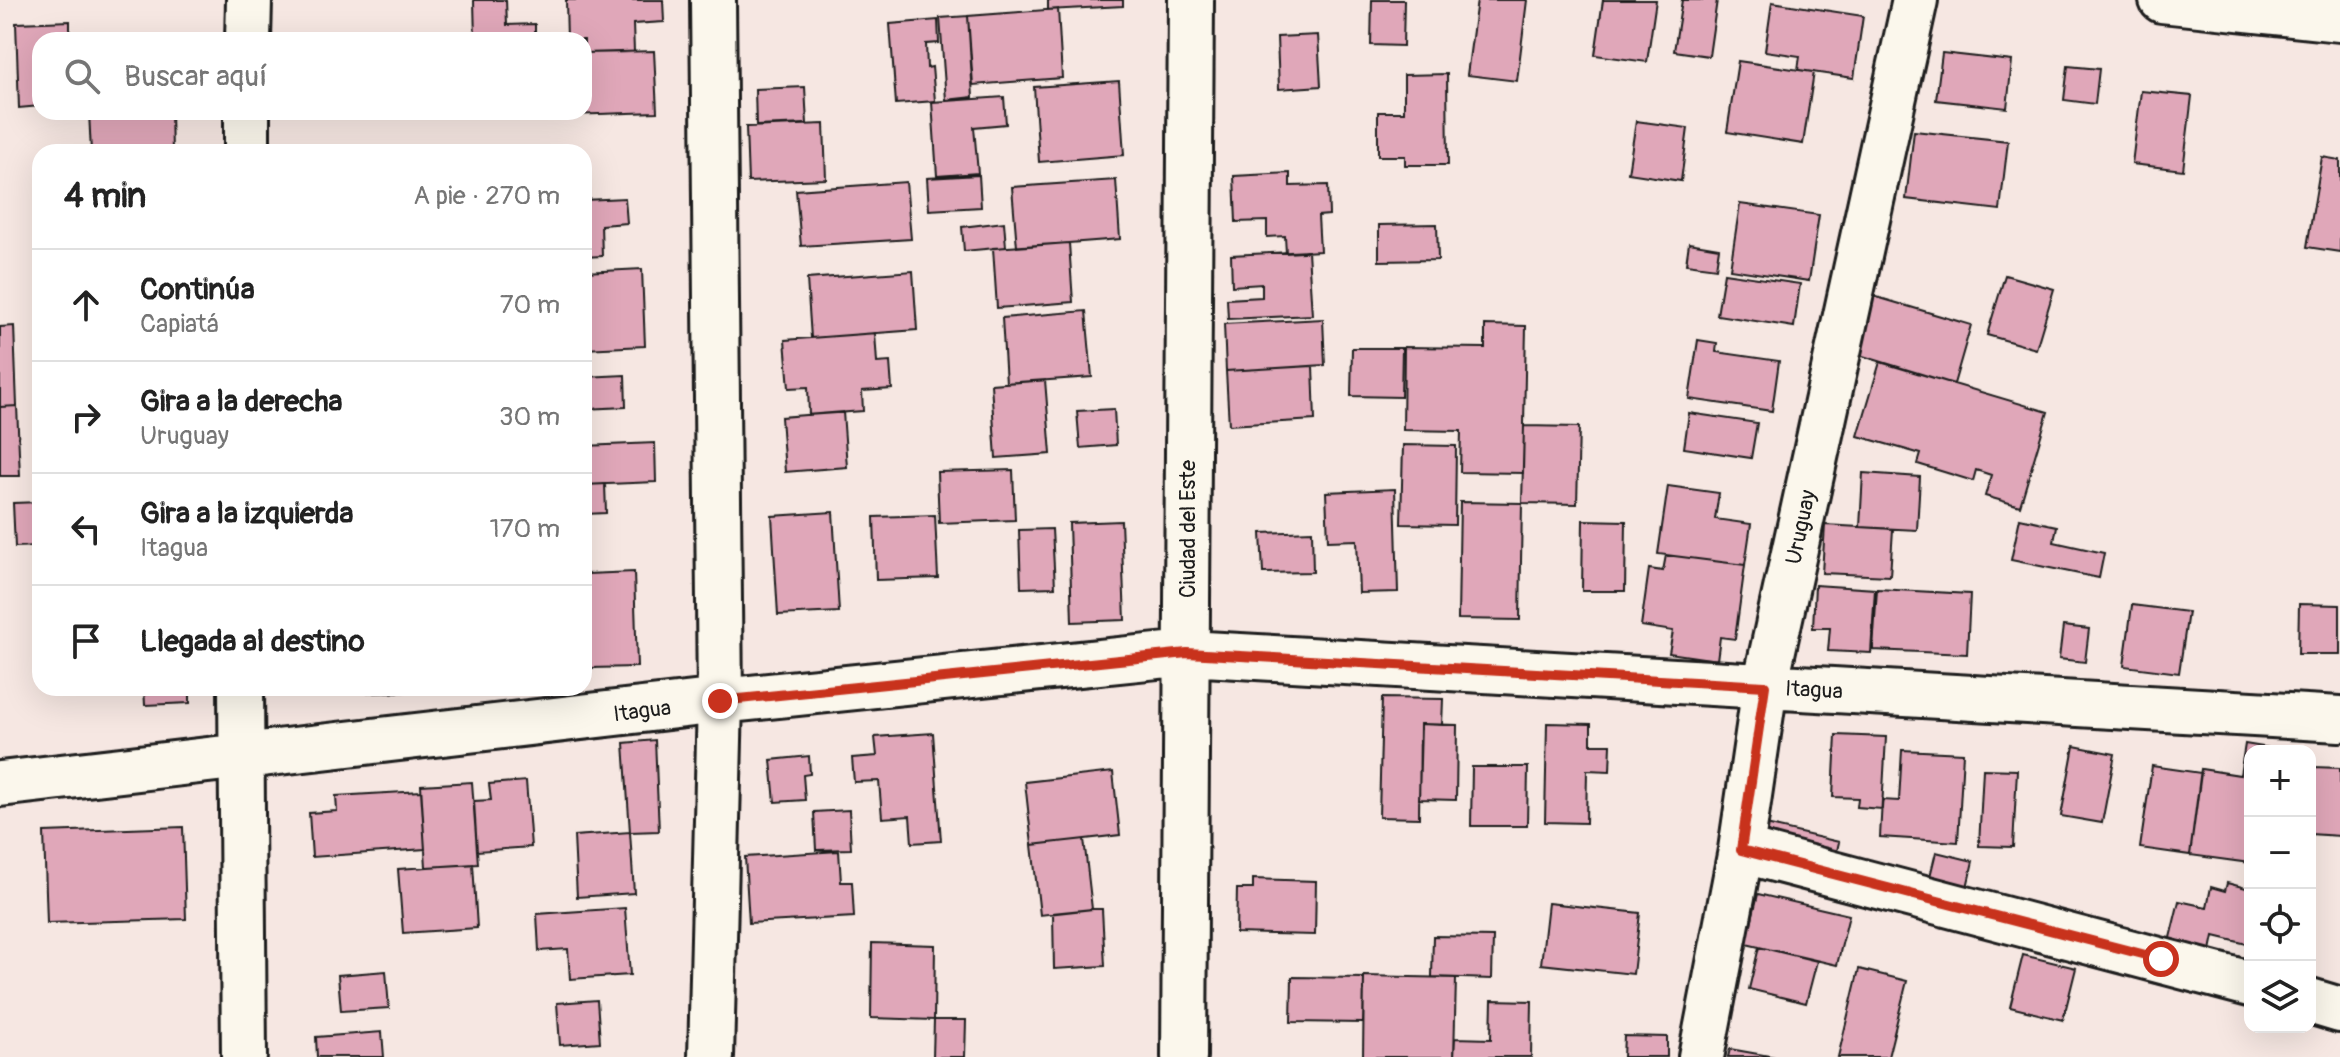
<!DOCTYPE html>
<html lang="es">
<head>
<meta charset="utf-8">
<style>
  body { margin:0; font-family:Pangolin,sans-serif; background:#f6f6f6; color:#222 }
  .controls { position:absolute; right:24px; bottom:24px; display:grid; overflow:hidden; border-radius:16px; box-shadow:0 8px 32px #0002 }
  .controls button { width:72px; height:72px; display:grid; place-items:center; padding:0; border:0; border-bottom:2px solid #e0e0e0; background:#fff; color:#222; font:40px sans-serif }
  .stop { position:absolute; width:24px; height:24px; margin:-18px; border:6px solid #c8321e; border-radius:50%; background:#fff }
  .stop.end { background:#c8321e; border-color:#fff; box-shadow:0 2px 8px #0008 }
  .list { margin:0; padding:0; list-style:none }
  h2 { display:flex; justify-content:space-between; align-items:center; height:104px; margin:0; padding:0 32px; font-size:34px }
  h2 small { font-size:26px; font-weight:400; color:#767676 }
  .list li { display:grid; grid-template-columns:52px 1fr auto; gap:24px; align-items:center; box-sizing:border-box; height:112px; padding:0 32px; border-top:2px solid #e0e0e0 }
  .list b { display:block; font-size:30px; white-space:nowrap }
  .list p { margin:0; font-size:26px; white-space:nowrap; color:#767676 }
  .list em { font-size:26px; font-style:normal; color:#767676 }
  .icon { flex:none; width:44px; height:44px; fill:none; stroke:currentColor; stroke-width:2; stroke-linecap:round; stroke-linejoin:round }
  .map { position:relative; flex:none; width:2340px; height:1057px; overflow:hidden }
  .search { position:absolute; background:#fff; box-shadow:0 8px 32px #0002; left:32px; top:32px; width:560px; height:88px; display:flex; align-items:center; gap:20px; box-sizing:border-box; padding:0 28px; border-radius:24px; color:#767676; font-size:30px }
  .panel { position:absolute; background:#fff; box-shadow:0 8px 32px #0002; left:32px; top:144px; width:560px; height:552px; border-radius:24px }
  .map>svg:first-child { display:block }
  .building { fill:#e0a7b9; stroke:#1c1c1c; stroke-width:2 }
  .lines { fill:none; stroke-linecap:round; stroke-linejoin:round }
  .minor-casing { stroke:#1c1c1c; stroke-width:50 }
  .minor { stroke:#fbf7ec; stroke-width:44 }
  .route { stroke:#c8321e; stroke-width:10 }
  .labels { text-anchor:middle; stroke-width:8; stroke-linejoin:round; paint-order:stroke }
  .street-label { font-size:22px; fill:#1c1c1c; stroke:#fbf7ec }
</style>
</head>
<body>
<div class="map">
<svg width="2340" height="1057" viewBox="0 0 2340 1057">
  <rect width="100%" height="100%" fill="#f6e7e2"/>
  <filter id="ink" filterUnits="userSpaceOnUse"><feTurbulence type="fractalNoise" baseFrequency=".0125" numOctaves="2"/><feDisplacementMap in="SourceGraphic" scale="16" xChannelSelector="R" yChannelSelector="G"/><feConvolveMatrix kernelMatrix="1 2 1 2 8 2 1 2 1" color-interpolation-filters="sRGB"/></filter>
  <g filter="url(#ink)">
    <path class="building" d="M474,0H506L507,25L535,24V40H475Z
      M566,0H663L664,22L633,24L634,52L584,53V40H567Z
      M1048,0H1123V6L1048,10Z
      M1372,0H1404L1403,46L1371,45Z
      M1477,0H1527L1517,81L1467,75Z
      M1603,0H1656L1647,62L1595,55Z
      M1682,0H1717L1709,56L1674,51Z
      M1772,2L1863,16L1854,78L1798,70L1800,56L1765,51Z
      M1058,9L1062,78L973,85L968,16Z
      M968,16L973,97L946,100L940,18Z
      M938,20L939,43L926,44L927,68L932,67L935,101L896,104L890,24Z
      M70,21V40H40V106L19,108L16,23Z
      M1318,35L1321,86L1279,89L1277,37Z
      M654,51L657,112L570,115L569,112H584V53Z
      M1942,53L2012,61L2007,108L1936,100Z
      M1738,61L1814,72L1803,144L1727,132Z
      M2068,66L2099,69L2095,104L2064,100Z
      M1447,74L1448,165H1405V156H1378V112H1404V75Z
      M1119,81L1124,155L1039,162L1034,87Z
      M805,87L807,124L756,126L755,89Z
      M2141,91L2192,96L2183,170L2132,164Z
      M1004,97L1006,124L974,127L978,173L937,176L932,102Z
      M89,112H171L172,152H91Z
      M1636,121L1688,128L1681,181L1628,173Z
      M824,124L826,179L748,182L746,127Z
      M1914,131L2008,141L2000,210L1906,199Z
      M2322,157L2340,160V252L2307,247Z
      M1290,173V186L1328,185L1329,215L1318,216L1320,251L1286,253L1285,236L1267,237V221L1236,222L1234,176Z
      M979,175L981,207L929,210L927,178Z
      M1116,180L1120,239L1017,247L1012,187Z
      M906,182L911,239L801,246L796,190Z
      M625,198L627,223L601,225L602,256L584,257V200Z
      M1740,204L1819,215L1809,281L1730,269Z
      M1004,222L1006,247L964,251L962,227Z
      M1437,224L1438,260L1379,261V225Z
      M1069,243L1073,302L997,308L993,248Z
      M1689,243L1719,248L1716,268L1686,264Z
      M1308,251L1312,315L1228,319L1227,299L1262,297V284L1232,286L1231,255Z
      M642,269L645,346L584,349V272Z
      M913,271L917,330L811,338L807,279Z
      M1724,273L1800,284L1794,327L1717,315Z
      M2005,275L2054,289L2036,349L1987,335Z
      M1870,295L1971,325L1954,384L1853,353Z
      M1086,311L1092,377L1006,383L1002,318Z
      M1323,319L1325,365L1226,371L1224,324Z
      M1485,325L1526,326L1523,473L1460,472L1461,431L1403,430L1404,347L1485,348Z
      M14,326L17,406L0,407V327Z
      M875,333L877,363L890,362L892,389L862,391L863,411L809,415L808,387L789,388L785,340Z
      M1698,340L1717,343L1716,352L1779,361L1772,411L1689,399Z
      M1352,348H1402L1401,397L1351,396Z
      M1880,362L2048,412L2020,506L1985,496L1991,475L1976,470L1973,481L1918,464L1921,454L1858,436Z
      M1313,366L1315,420L1229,425L1226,371Z
      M625,375L626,407L584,409V377Z
      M1045,380L1051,454L996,458L991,384Z
      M17,406L20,476H0V407Z
      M1114,409L1116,445L1080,448L1077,411Z
      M843,412L847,467L785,472L781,417Z
      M1689,413L1757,423L1751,458L1684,448Z
      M1524,426L1579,427L1577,504L1522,503Z
      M655,443L656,482L584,485V446Z
      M1403,445L1456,446L1455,525L1401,524Z
      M1013,470L1015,520L939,523L937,472Z
      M1863,473L1920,477L1917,530L1860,527Z
      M605,484L606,513L585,514L584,485Z
      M1668,486L1719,493L1715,519L1751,524L1745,565L1658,554Z
      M1395,489L1398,592L1359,593L1357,540L1328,541L1326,492Z
      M40,502V546L15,547L13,503Z
      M1460,502L1522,503L1520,620L1458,619Z
      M833,512L839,612L778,615L772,516Z
      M935,515L938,578L876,580L874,517Z
      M2020,518L2057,526L2054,542L2104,553L2099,578L2011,560Z
      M1583,520L1626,521L1625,591H1582Z
      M1121,521L1125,620L1072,622L1069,523Z
      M1825,525L1893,529L1890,576L1822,573Z
      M1052,529L1055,587L1021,588L1019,530Z
      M1312,531L1313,572L1263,573L1261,533Z
      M1666,555L1745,565L1735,639L1720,637L1717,660L1669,653L1673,631L1641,626L1649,569L1663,571Z
      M634,572L637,667L590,668L587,574Z
      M1815,585L1875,589L1871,653L1828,651L1830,628H1813Z
      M1877,589L1970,594L1967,654L1873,650Z
      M2299,604L2340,605V654H2298Z
      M2132,605L2188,612L2179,673L2124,666Z
      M2063,626L2089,629L2085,662L2059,659Z
      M144,688H190V703L145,705Z
      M298,688H375V692L298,695Z
      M375,688H439V691L375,693Z
      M1382,698L1443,699L1442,725L1420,724L1419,818L1379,817Z
      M1547,723L1591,724V744H1611L1610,771L1587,770L1586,823L1545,822Z
      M1421,724L1457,725L1456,800L1419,799Z
      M933,733L941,841L912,843L910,816L882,818L879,781L854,782L852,758L877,756L875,737Z
      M1836,735L1886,737L1882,809L1857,807L1858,798L1833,797Z
      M655,740L659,831L630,832L624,743Z
      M2245,744L2281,750L2250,751V863L2190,855L2201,769L2240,775Z
      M2074,746L2115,754L2102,823L2061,816Z
      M1902,750L1963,753L1958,842L1880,837L1882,800L1899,801Z
      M809,756L810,774L803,775L805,800L775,802L771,760Z
      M2152,766L2201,773L2190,855L2140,848Z
      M1472,767H1528L1527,826H1471Z
      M2313,767L2340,768V836L2310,834Z
      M1983,769L2017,770L2013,847L1979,846Z
      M1113,772L1120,835L1032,845L1025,782Z
      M526,781L531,847L477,851L474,801L491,800L489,784Z
      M472,782L478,864L426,867L421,785Z
      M421,791L425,849L312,857L309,813L337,811L336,796Z
      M849,810L851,849L816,850L814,812Z
      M1753,822L1839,842L1831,877L1745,857Z
      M183,827L186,919L47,923L44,832Z
      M630,832L634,893L577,897L574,836Z
      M1084,839L1092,909L1040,915L1032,845Z
      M839,851L841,882H852L854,917L749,923L745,857Z
      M1936,852L1973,861L1961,914L1923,905Z
      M473,864L477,928L403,933L398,869Z
      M1253,879L1316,881L1315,935L1236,933L1237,889H1253Z
      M2227,883L2250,889V932L2247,944L2214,936L2209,960L2167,950L2179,901L2207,907L2211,887L2225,891Z
      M1758,894L1849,915L1837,965L1746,944Z
      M1548,903L1640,913L1633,974L1541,964Z
      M625,908L630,975L570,979L568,949L539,951L537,914Z
      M1092,909H1102L1105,966L1054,969L1053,913Z
      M1433,936L1493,937L1492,979L1432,977Z
      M872,943L935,945L934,1020L871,1018Z
      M1759,947L1817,961L1806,1003L1749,989Z
      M2023,955L2076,968L2063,1020L2010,1007Z
      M1859,969L1907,981L1888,1057H1838Z
      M386,971L389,1008L341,1011L338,975Z
      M1364,976L1456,978L1454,1057H1363Z
      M1292,977L1364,978L1363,1023L1291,1022Z
      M597,1000L600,1042L560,1045L557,1003Z
      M1492,1000L1532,1001L1531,1057H1454L1455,1038L1491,1039Z
      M934,1020H966L965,1057H933Z
      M382,1032L384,1057H317L316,1037Z
      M1624,1036L1667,1037V1057H1623Z
      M1730,1049L1775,1057H1728Z"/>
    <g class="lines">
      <g class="minor-casing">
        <path id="minor" d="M2162,0L2340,19
          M248,40L249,0
          M247,152V112
          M241,688L244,1057
          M0,784L720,701L1187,653L2340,719
          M1741,850L2250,984
          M2310,1001L2340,1010
          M711,1057L720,701L713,0
          M1184,1057L1191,0
          M1701,1057L1741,850L1765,686L1915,0"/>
      </g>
      <use href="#minor" class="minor"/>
    </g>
  </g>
  <g class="lines" filter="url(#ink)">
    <path class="route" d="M720,701L1187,653L1765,686L1741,850L2161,959"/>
  </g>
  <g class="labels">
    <g class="street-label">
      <text transform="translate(1800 527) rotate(-78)" y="8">Uruguay</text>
      <text transform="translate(1187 529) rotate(-90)" y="8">Ciudad del Este</text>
      <text transform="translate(1814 689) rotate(3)" y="8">Itagua</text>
      <text transform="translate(642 710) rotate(-7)" y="8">Itagua</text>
    </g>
  </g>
</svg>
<div class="controls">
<button>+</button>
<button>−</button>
<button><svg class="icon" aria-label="locate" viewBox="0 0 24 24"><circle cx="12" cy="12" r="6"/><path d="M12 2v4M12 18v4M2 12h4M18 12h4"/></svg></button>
<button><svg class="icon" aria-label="layers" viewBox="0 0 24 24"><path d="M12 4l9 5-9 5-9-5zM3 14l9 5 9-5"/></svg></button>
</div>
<div class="stop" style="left:2161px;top:959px"></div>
<div class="stop end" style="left:720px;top:701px"></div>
<div class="search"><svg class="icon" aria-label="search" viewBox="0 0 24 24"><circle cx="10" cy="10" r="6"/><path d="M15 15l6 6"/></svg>Buscar aquí</div>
<section class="panel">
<h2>4 min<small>A pie · 270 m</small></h2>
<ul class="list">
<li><svg class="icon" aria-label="ahead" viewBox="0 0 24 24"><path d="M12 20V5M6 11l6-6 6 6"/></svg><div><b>Continúa</b><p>Capiatá</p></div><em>70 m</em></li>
<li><svg class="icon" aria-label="right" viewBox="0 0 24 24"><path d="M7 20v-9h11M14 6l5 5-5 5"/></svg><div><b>Gira a la derecha</b><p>Uruguay</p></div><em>30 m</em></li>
<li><svg class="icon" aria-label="left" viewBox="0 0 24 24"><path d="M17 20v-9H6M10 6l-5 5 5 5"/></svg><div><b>Gira a la izquierda</b><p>Itagua</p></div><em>170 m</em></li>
<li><svg class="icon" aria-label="arrive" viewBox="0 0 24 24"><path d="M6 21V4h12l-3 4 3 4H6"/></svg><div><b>Llegada al destino</b></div></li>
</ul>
</section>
</div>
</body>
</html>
